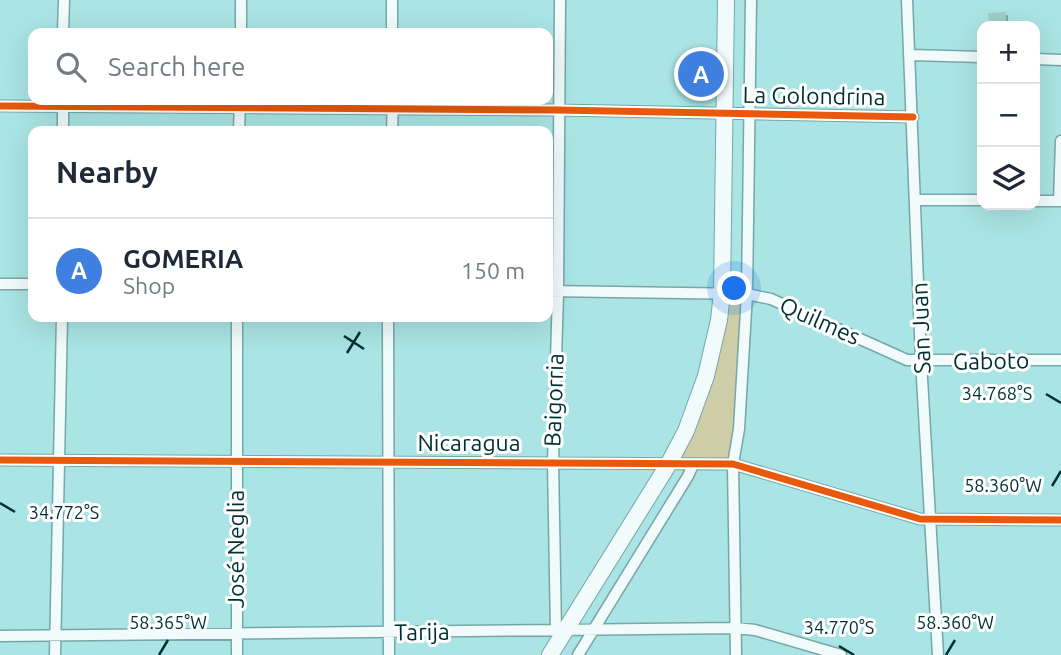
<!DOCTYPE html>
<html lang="en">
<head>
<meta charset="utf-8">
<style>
  body { margin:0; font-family:Ubuntu,sans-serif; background:#f6f6f7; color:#1f2937 }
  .controls { position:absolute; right:21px; top:21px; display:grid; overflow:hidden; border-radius:14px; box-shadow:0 7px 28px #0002 }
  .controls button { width:63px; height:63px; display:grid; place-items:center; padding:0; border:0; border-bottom:2px solid #e0e1e3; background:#fff; color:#1f2937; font:35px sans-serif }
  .you { position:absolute; left:735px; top:289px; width:24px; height:24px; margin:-18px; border:5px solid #fff; border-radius:50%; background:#1a73e8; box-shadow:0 0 0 10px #1a73e833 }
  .badge { display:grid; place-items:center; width:46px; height:46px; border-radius:50%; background:#3b7070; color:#fff; font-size:23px; font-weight:700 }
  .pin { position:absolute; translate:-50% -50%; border:4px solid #fff; box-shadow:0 2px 7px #0006 }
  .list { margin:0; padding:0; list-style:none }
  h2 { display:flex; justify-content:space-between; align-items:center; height:91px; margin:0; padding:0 28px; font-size:30px }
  h2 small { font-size:23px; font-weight:400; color:#747a83 }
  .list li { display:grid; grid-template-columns:46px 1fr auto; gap:21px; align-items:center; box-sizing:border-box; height:105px; padding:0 28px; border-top:2px solid #e0e1e3 }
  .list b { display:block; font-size:26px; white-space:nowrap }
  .list p { margin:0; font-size:23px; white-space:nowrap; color:#747a83 }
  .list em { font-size:23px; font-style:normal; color:#747a83 }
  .icon { flex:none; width:38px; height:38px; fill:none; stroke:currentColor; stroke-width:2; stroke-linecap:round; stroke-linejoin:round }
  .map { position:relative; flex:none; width:1061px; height:655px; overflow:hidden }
  .search { position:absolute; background:#fff; box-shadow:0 7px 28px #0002; left:28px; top:28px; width:525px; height:77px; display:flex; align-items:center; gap:18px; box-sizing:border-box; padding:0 24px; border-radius:14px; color:#747a83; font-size:26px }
  .panel { position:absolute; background:#fff; box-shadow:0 7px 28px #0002; left:28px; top:126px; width:525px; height:196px; border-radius:14px }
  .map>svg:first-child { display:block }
  .green { fill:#cecda8 }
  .building { fill:#a0cdc9; filter:url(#shadow) }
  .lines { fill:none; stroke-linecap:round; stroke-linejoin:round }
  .minor-casing { stroke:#76a7a7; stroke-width:13 }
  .secondary-casing { stroke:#76a7a7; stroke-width:18 }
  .minor { stroke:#f2fbfb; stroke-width:10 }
  .secondary { stroke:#f2fbfb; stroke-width:16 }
  .cycleway-casing { stroke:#fff; stroke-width:11 }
  .cycleway { stroke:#e8590c; stroke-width:7 }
  .ticks { fill:none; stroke:#003132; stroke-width:2.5 }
  .labels { text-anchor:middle; stroke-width:6; stroke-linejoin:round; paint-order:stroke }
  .street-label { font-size:23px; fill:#003132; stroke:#fff }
  .ticks-label { font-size:18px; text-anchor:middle; fill:#003132; stroke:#fff; stroke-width:6; stroke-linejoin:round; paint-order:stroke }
</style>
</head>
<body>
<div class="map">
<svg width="1061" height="655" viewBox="0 0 1061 655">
  <defs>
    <filter id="shadow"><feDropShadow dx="5" dy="3" stdDeviation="0" flood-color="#0004"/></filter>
  </defs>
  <rect width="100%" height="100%" fill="#aae4e4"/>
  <path class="green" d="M727,297H744L732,454L728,458L681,460L711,373Z"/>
  <path class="building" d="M1006,12V26H989L988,13Z"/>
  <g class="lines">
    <g class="minor-casing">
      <path id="minor" d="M392,0V33
        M907,0L921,361L938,655
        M63,33L64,0
        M241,33V0
        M911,55L982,57
        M1035,59L1061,60
        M0,106L558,110L913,117
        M63,131V103
        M239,131L240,100
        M392,131L393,100
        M916,200H982
        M1035,201H1061
        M1059,201L1061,141
        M0,284H33
        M548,291L747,294L771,299L907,360H1061
        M388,317L389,655
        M0,460L733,464L920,519L1061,520
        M556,631L553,462L558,292L560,0
        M0,636L736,628L755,630L841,655
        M55,655L62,317
        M237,655V317
        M578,655L688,476L693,465
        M736,655L733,464L739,429L747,294L751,0"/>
    </g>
    <g class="secondary-casing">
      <path id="secondary" d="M550,655L668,465L686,431L706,376L719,320L722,293L726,0"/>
    </g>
    <use href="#minor" class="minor"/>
    <use href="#secondary" class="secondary"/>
    <g class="cycleway-casing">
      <path id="cycleway" d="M0,106L558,110L913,117
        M0,460L733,464L920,519L1061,520"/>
    </g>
    <use href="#cycleway" class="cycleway"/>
  </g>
  <path class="ticks" d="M344,336L364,349M347,353L360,332M1046,394L1061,403M1052,486L1061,471M0,503L15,512M839,646L854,655M159,655L168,640M946,655L955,640"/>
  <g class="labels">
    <g class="street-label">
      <text transform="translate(814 96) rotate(1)" y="8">La Golondrina</text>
      <text transform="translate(820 321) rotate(24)" y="8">Quilmes</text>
      <text transform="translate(921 328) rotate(-92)" y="8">San Juan</text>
      <text transform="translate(991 361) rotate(-1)" y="8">Gaboto</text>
      <text transform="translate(554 400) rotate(-88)" y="8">Baigorria</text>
      <text x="469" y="451">Nicaragua</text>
      <text transform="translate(236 549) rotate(-90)" y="8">José Neglia</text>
      <text transform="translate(422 632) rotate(-1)" y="8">Tarija</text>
    </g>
  </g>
  <g class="ticks-label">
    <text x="997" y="400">34.768°S</text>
    <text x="1003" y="492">58.360°W</text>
    <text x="64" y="519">34.772°S</text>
    <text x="168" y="629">58.365°W</text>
    <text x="955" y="629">58.360°W</text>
    <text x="839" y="634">34.770°S</text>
  </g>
</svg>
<div class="controls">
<button>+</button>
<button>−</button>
<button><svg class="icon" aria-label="layers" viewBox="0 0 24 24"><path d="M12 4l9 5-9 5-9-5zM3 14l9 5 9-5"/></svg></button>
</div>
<div class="you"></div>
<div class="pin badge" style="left:701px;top:74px;background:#3f7fe0">A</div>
<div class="search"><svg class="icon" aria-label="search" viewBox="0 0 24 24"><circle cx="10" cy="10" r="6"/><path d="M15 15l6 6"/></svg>Search here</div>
<section class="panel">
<h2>Nearby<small></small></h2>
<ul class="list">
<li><span class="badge" style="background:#3f7fe0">A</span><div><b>GOMERIA</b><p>Shop</p></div><em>150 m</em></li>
</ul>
</section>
</div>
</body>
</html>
